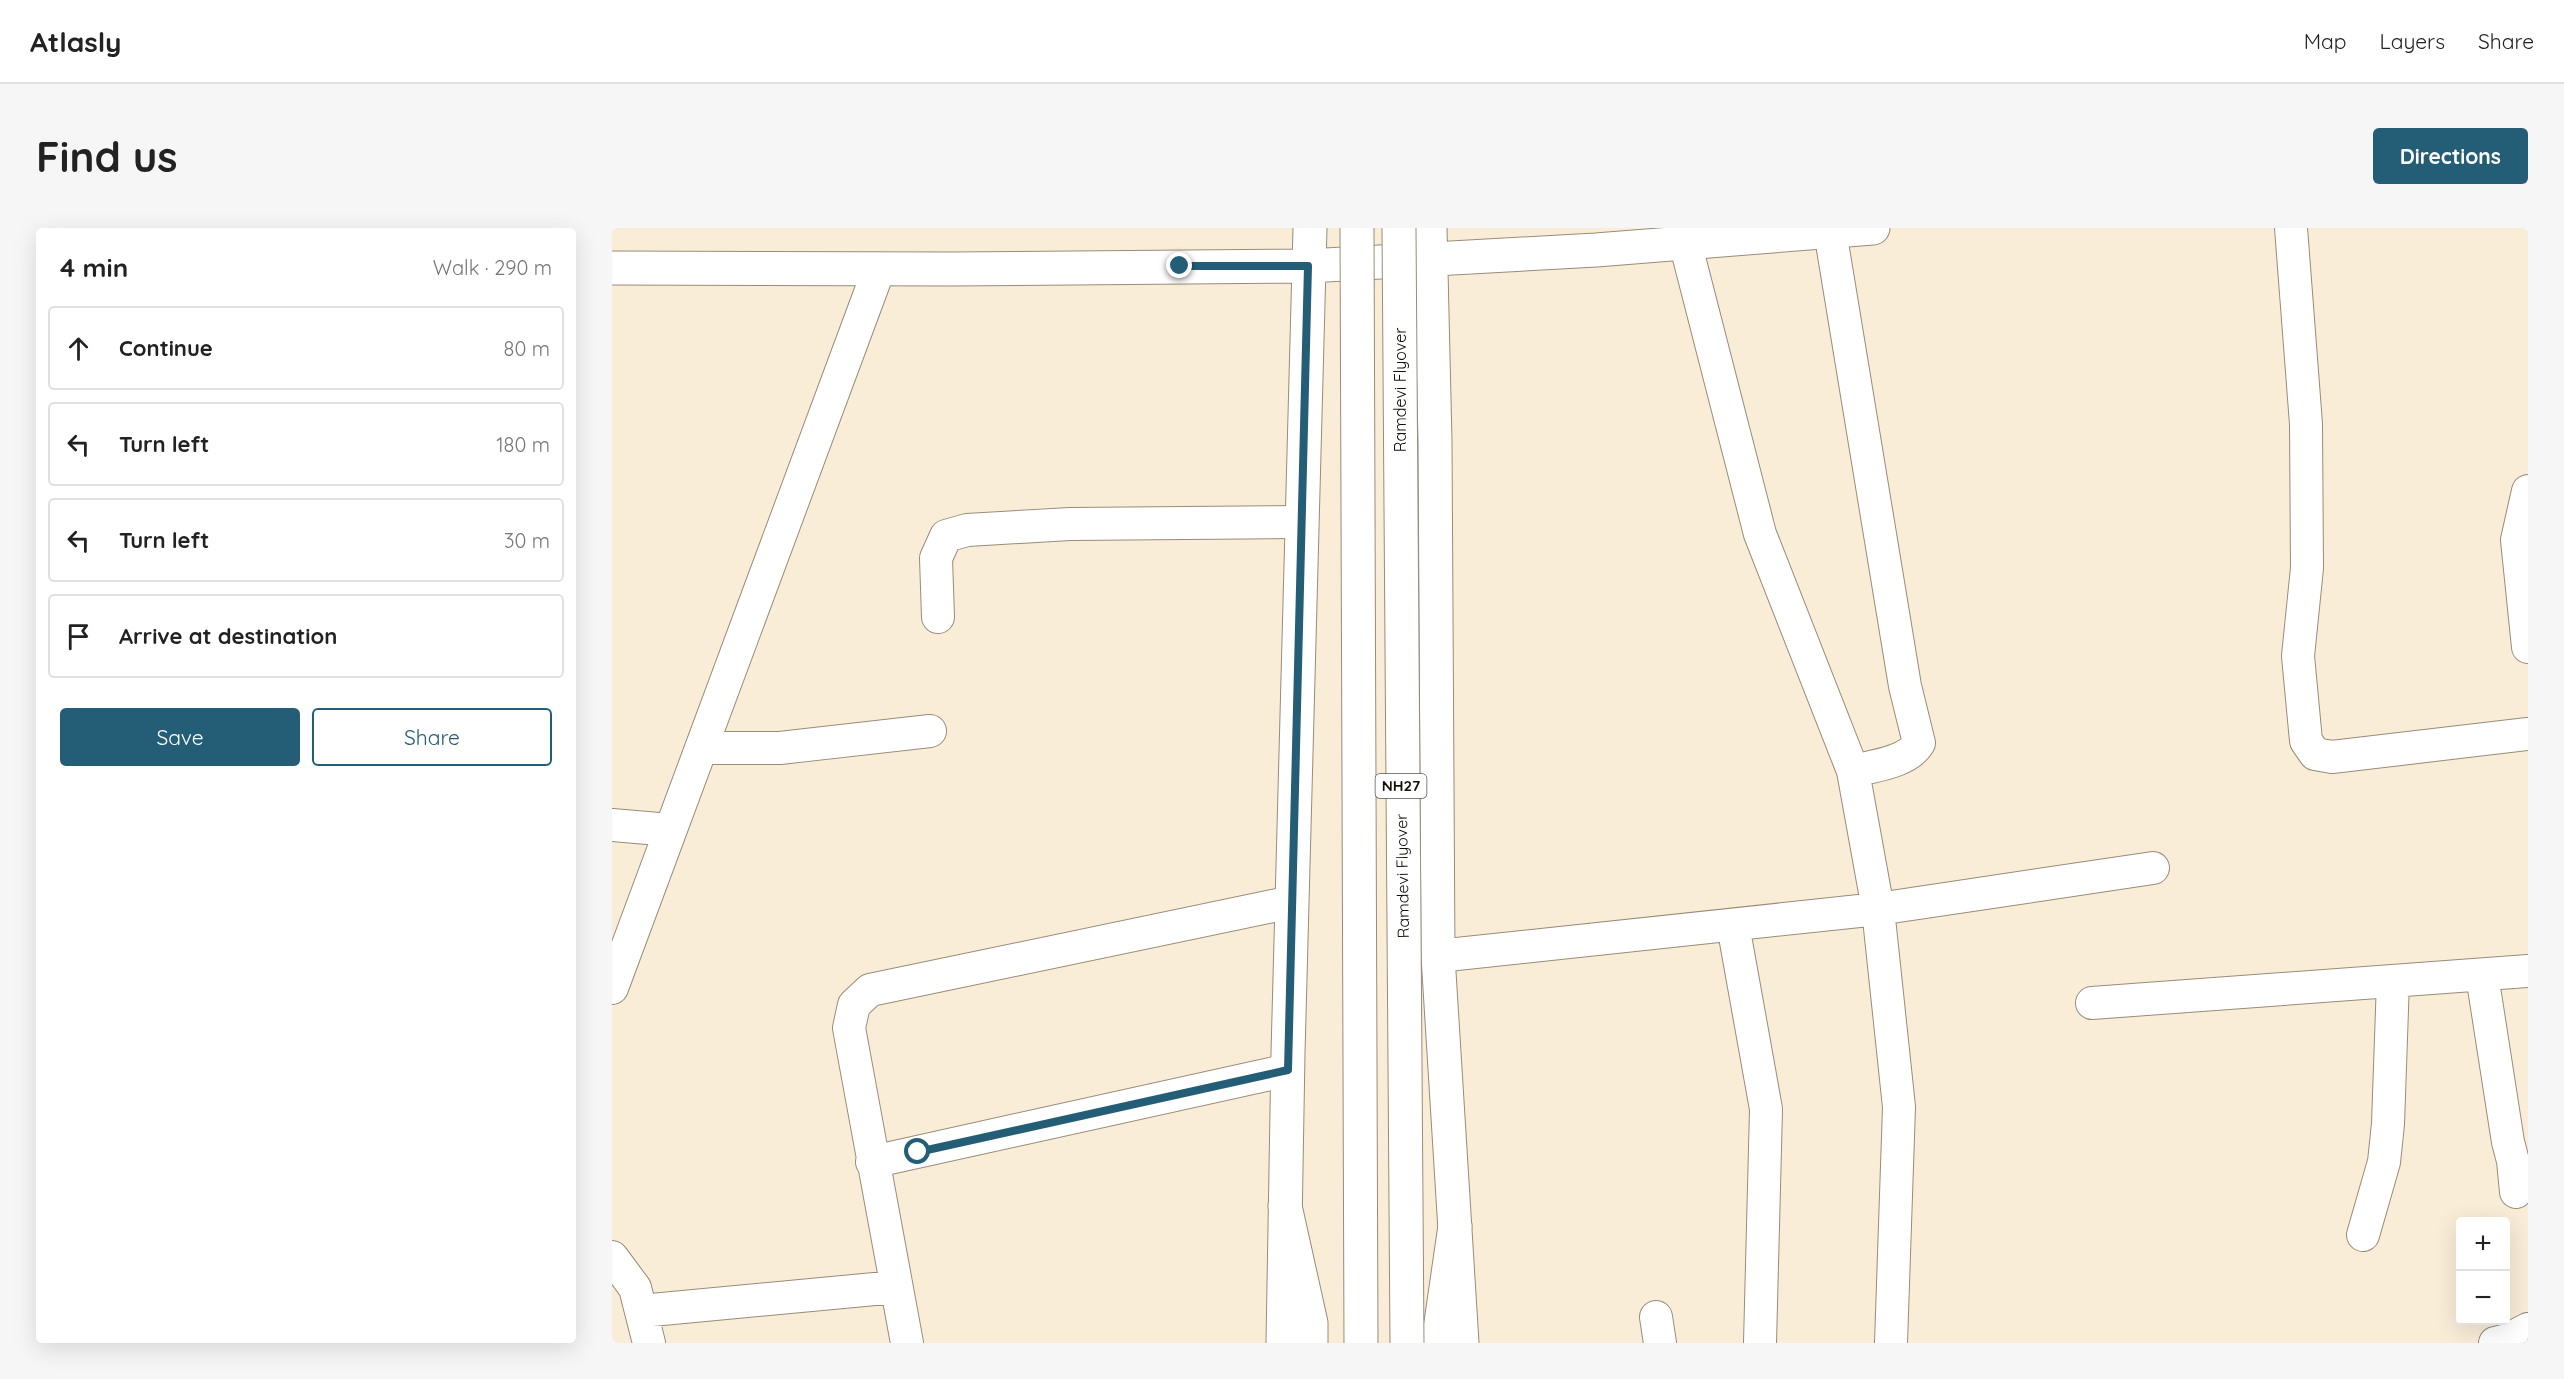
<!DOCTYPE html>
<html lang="en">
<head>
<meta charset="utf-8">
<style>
  body { margin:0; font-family:Quicksand,sans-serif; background:#f6f6f6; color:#222 }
  .controls { position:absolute; right:18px; bottom:18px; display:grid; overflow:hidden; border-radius:6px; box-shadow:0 6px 24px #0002 }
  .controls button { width:54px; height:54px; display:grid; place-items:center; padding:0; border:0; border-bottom:2px solid #e0e0e0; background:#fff; color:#222; font:30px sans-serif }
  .stop { position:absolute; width:18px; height:18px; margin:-14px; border:4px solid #245d76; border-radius:50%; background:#fff }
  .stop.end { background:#245d76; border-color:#fff; box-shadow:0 2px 6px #0008 }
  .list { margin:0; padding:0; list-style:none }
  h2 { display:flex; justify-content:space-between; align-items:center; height:78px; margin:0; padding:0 24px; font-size:26px }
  h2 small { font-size:20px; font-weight:400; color:#767676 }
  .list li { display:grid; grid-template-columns:39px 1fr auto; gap:18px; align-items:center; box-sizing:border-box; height:84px; margin:0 12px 12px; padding:0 12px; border:2px solid #e0e0e0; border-radius:6px }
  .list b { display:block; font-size:22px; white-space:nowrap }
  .list em { font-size:20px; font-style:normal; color:#767676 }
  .actions { display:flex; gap:12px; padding:18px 24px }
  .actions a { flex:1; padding:14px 0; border:2px solid #245d76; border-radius:6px; text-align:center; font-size:21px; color:#245d76 }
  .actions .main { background:#245d76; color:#fff }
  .icon { flex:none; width:33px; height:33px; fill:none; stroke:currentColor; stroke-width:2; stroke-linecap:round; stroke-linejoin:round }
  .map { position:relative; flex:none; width:1916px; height:1115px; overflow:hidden; border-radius:6px }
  header { display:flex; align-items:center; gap:36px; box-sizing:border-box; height:84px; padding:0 30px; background:#fff; border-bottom:2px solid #e0e0e0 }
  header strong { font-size:28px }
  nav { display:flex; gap:33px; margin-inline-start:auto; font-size:21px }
  .intro { display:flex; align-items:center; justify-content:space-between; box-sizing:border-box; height:144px; padding:0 36px }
  h1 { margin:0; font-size:42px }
  .button { padding:15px 27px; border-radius:6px; background:#245d76; color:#fff; font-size:21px; font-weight:700 }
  main { display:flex; gap:36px; padding:0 36px }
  aside { flex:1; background:#fff; border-radius:6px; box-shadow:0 6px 24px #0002 }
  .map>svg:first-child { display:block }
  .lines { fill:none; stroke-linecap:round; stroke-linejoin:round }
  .street-casing { stroke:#988c79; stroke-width:34 }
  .secondary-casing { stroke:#988c79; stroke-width:35 }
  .highway-casing { stroke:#988c79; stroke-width:35 }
  .street { stroke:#fff; stroke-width:32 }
  .secondary { stroke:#fff; stroke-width:33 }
  .highway { stroke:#fff; stroke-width:33 }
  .highway-bridge-casing { stroke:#988c79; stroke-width:35; stroke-linecap:butt }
  .highway-bridge { stroke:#fff; stroke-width:33 }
  .route { stroke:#245d76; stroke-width:8 }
  .labels { text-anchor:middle; stroke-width:5; stroke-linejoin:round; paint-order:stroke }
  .shield { fill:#fff; stroke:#5a5752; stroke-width:1.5 }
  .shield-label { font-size:15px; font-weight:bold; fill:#130f08 }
  .street-label { font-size:16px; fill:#130f08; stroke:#fff }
</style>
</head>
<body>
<header>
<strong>Atlasly</strong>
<nav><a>Map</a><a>Layers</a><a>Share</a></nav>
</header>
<div class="intro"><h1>Find us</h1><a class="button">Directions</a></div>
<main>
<aside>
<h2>4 min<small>Walk · 290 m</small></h2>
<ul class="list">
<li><svg class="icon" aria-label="ahead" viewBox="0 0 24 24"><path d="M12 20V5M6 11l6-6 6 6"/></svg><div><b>Continue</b></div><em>80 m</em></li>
<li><svg class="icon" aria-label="left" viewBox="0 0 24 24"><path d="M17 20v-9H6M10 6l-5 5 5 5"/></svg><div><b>Turn left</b></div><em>180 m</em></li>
<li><svg class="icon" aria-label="left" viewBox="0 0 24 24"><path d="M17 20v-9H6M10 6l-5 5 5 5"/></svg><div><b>Turn left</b></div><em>30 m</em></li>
<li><svg class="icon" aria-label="arrive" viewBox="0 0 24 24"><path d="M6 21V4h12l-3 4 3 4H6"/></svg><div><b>Arrive at destination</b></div></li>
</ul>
<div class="actions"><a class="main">Save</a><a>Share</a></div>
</aside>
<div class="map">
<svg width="1916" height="1115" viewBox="0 0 1916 1115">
  <rect width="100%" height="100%" fill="#f9edd8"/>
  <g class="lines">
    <g class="street-casing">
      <path id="street" d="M1679,0L1694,196L1695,340L1686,428L1694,513L1703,526L1720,529L1916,506
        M1218,3L1293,458L1307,515C1296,534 1262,538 1241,543
        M1073,14L1148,306L1241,543L1266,681L1287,879L1279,1115
        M1916,263L1905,312L1916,419
        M326,389L324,330L334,308L355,302L458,296L689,294
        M89,520H168L318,503
        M0,597L58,602
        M1121,697L1154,881L1148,1115
        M826,728L1266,681L1541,640
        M1870,747L1896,914L1901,933L1904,964
        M0,760L267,41
        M1480,775L1916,743
        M260,934L676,842
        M1751,1007L1772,934L1776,896L1781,753
        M0,1029L23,1060L37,1115
        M29,1083L284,1059
        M1044,1089L1048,1115
        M295,1115L237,800L242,777L258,762L680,674
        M1883,1115L1895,1112L1916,1101"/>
    </g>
    <g class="secondary-casing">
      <path id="secondary" d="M818,0L823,213L826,728L850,1115
        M0,40L339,41L696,38L984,22L1261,0
        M671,1115L676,825L698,0"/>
    </g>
    <g class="highway-casing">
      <path id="highway" d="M673,978L699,1095V1115
        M826,1115L843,998"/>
    </g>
    <use href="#street" class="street"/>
    <use href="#secondary" class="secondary"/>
    <use href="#highway" class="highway"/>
    <g class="highway-bridge-casing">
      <path id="highway-bridge" d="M745,0L749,1115
        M787,0L795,1115"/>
    </g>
    <use href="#highway-bridge" class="highway-bridge"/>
  </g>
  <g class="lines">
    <path class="route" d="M306,924L676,842L696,38H568"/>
  </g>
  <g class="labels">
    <rect class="shield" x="763.5" y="546" width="51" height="24" rx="4.5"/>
    <g class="shield-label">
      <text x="789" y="563">NH27</text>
    </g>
    <g class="street-label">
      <text transform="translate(788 162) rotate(-90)" y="6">Ramdevi Flyover</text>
      <text transform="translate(790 648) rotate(-91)" y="6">Ramdevi Flyover</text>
    </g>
  </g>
</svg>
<div class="controls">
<button>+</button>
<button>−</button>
</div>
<div class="stop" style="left:306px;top:924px"></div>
<div class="stop end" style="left:568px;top:38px"></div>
</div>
</main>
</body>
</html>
